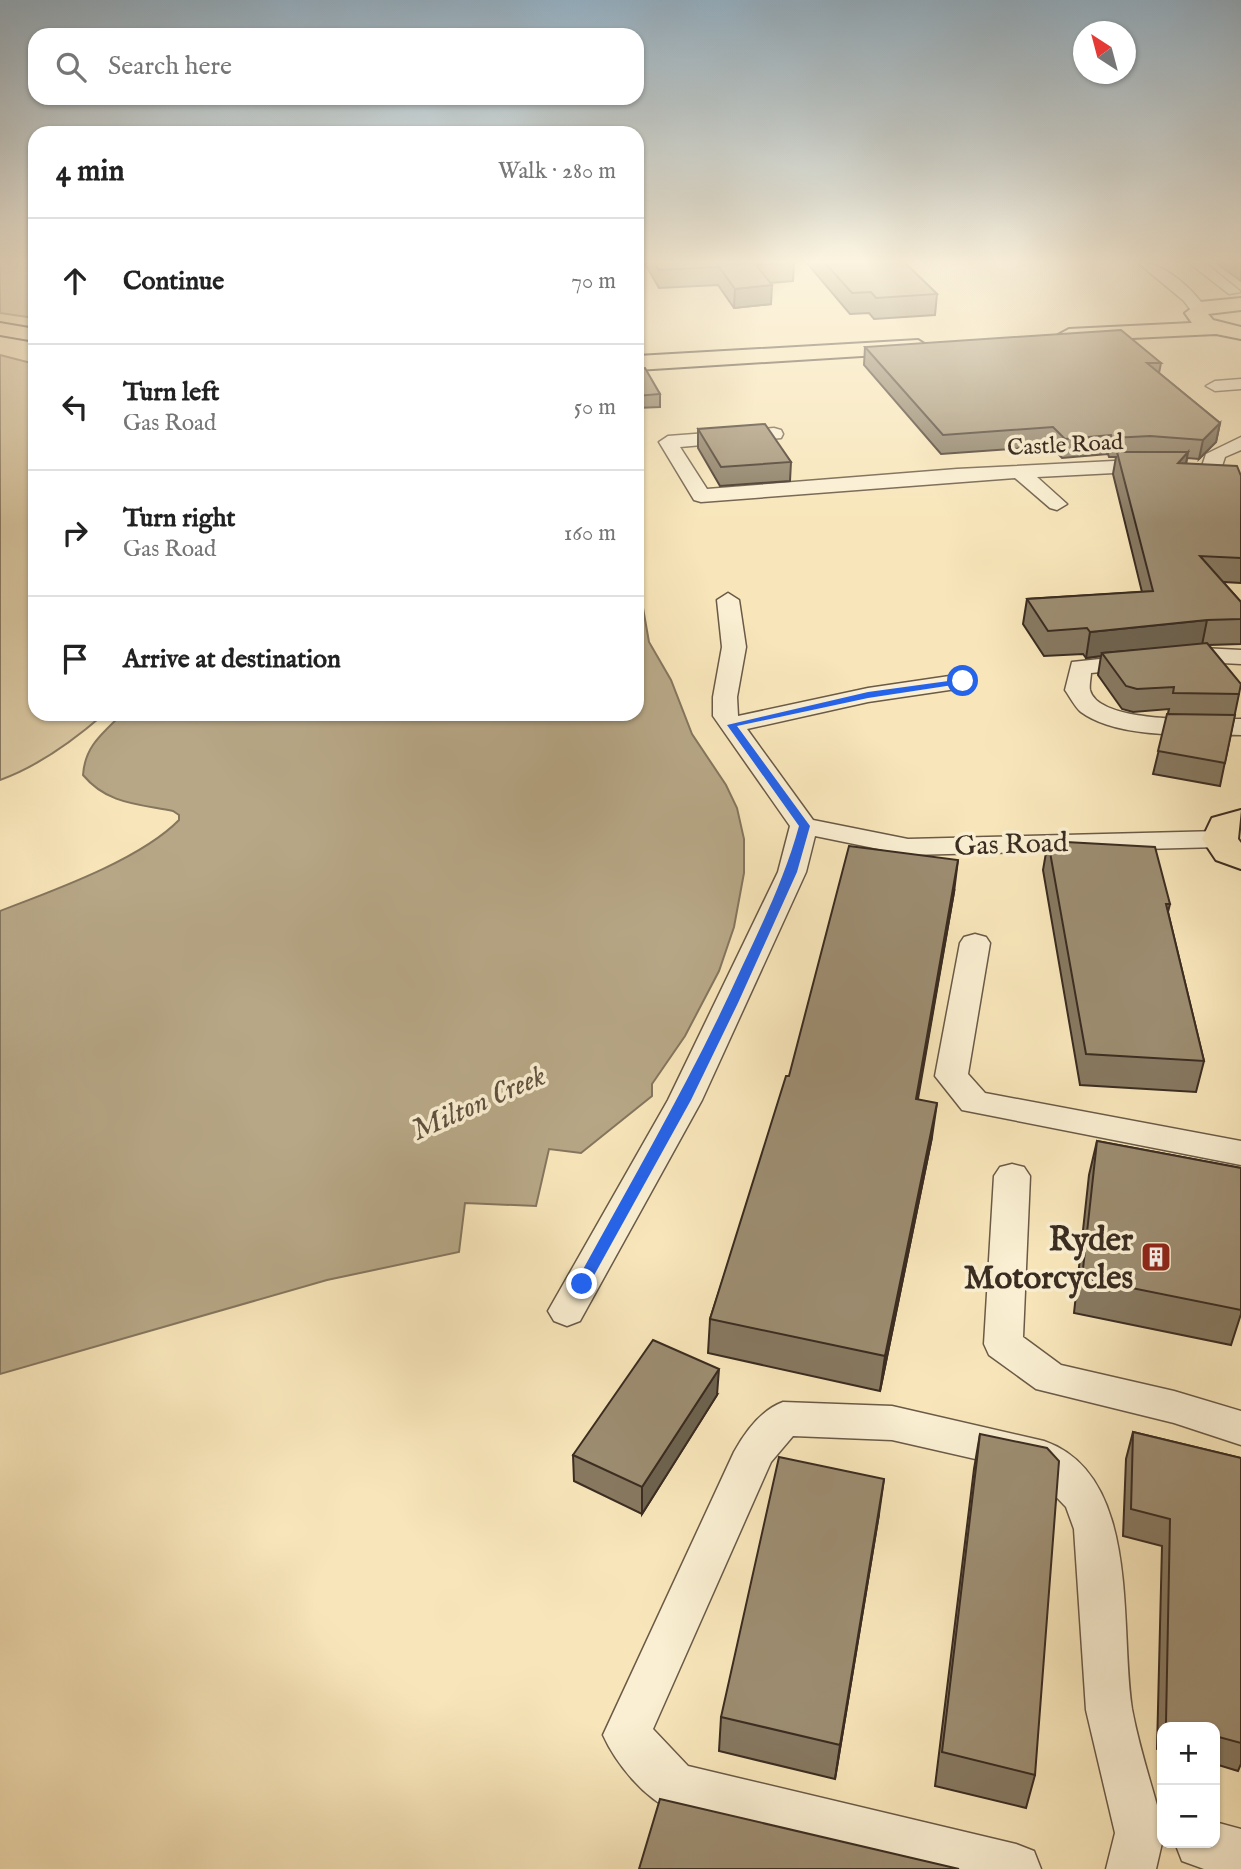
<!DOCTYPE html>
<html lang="en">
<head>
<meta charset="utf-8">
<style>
  body { margin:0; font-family:"IM FELL English",serif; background:#f6f6f6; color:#222 }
  .controls { position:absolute; right:21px; bottom:21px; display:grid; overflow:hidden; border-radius:14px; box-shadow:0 2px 5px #0004 }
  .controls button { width:63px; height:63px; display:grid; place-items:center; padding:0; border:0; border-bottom:2px solid #e0e0e0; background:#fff; color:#222; font:35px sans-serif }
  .compass { position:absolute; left:1073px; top:21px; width:63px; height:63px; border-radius:50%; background:#fff; box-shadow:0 2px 5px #0004; rotate:324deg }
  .stop { position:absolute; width:21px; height:21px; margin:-16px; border:5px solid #2563eb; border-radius:50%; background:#fff }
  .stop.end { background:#2563eb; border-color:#fff; box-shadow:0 2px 7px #0008 }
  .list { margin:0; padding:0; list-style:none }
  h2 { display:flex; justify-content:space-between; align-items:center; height:91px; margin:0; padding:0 28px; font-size:30px }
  h2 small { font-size:23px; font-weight:400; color:#767676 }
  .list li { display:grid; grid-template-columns:46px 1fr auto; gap:21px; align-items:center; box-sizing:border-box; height:126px; padding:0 28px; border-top:2px solid #e0e0e0 }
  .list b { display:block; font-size:26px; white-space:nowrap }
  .list p { margin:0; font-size:23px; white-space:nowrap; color:#767676 }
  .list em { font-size:23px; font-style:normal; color:#767676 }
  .icon { flex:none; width:38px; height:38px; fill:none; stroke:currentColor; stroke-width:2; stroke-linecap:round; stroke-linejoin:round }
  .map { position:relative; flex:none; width:1241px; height:1869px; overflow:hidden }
  .search { position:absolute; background:#fff; box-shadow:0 2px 5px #0004; left:28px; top:28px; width:616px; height:77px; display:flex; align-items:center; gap:18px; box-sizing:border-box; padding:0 24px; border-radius:21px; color:#767676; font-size:26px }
  .panel { position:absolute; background:#fff; box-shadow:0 2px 5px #0004; left:28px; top:126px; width:616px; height:595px; border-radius:21px }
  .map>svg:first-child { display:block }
  .green { fill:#d8c6a0; stroke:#897960; stroke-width:2 }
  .water { fill:#b7a786; stroke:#85765e; stroke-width:2 }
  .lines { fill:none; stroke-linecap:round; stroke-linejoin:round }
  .minor-casing { stroke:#6a5a47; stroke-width:3 }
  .major-casing { stroke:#3a2c21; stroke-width:4 }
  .minor { fill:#faefd2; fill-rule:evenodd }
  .major { fill:#f8e6ba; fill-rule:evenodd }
  .wall { fill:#877961; stroke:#3a2c21; stroke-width:2 }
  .shaded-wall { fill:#6e634f; stroke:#3a2c21; stroke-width:2 }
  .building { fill:#9d8d71; stroke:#3a2c21; stroke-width:2 }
  .route { fill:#2563eb }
  .labels { text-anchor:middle; stroke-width:7; stroke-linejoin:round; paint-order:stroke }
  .far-street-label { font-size:23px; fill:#3a2c21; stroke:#faefd2 }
  .street-label { font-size:28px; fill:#3a2c21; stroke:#faefd2 }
  .water-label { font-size:30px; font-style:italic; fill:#60513f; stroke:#faefd2 }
  .near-poi-label { font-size:33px; font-weight:bold; fill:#3a2c21; stroke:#faefd2; text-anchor:end }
</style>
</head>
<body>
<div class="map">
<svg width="1241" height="1869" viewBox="0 0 1241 1869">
  <rect width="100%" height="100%" fill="#f8e6ba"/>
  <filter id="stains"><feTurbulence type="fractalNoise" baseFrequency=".00286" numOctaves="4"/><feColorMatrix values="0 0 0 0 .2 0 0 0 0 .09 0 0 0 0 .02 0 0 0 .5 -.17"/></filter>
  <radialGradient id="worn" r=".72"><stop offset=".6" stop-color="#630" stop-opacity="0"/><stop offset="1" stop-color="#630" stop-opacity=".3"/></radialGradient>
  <path class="green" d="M0,262H35V318L0,313Z
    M0,355L35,364V714H104C73,741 39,766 0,780Z"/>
  <path class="water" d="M637,574L649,642L671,680L692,734L726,785L737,808L744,839V873L734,927L719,971L685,1036L652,1084V1096L581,1153L549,1149L536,1206L465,1203L459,1252L327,1280L0,1374V911C52,891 140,860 179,820V815L173,811C138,804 107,804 83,775C85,746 102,734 122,714H637Z"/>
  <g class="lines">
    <g class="minor-casing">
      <path id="minor" d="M1137,262C1164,262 1192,288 1207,310L1205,313H1193L1184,301Z
        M1188,262H1204L1241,292L1229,294Z
        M1241,379V389L1215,391L1206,386L1215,381Z
        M774,428L781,430L783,434L781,438L680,447L707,489L957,469L1153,459L1163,465L1153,471L1037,477L1067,504L1057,510L1050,508L1015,478L701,502L694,500L659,442L668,436Z
        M1241,437V450L1225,457L1222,466L1226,477L1241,480V492L1211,486L1202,466L1206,454Z
        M728,593L739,600L746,647L737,697L738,716L868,688L963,674L972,676L975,681L972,686L963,688L868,702L747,729L813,820L908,839L1220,831L1230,833L1234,839L1230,845L1220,847L908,855L815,836L806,872L702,1100L580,1321L567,1326L554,1321L548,1311L668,1100L778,872L790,826L713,716V697L722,647L717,600Z
        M1202,648L1241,650V664L1202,662L1091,673C1091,677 1089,685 1090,690C1099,725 1212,719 1241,719V735C1196,734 1119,740 1081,712C1075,707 1070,697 1065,690L1072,662Z
        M975,934L986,937L990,943L968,1074L985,1093L1241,1141V1165L962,1110L935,1076L960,943L964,937Z
        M1012,1164L1024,1167L1030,1176L1023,1337L1061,1365L1174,1391L1241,1411V1445L1174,1423L1036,1389L989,1355L984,1344L994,1176L1000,1167Z
        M783,1402L892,1406L1044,1441C1142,1475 1119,1627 1132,1709C1139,1747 1152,1786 1162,1823V1843L1156,1869H1106L1115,1833L1086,1710L1074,1529L1066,1507L1032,1472L892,1440L793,1436L771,1462L653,1729L688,1766L1016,1844L1034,1851L1041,1869H913L674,1811C645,1799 616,1764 603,1735L734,1452C745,1432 761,1410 783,1402Z
        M1215,1822L1241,1829V1869H1204L1182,1861L1175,1843H1215Z"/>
    </g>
    <g class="major-casing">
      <path id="major" d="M1241,298V310L1208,314L1213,320L1241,327V339L1216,334L1069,341L1058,335L1069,329L1192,323L1185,313L1200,302Z
        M0,323L35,329V341L0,335Z
        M918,340L929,347L926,352L637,370V356Z
        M1241,810L1238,839L1241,843V869L1216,860L1202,839L1212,818Z"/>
    </g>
    <use href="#minor" class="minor"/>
    <use href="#major" class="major"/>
  </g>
  <path class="wall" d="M644,262H792L794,263L793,281L770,283L771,304L734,308L718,285L659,288Z
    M806,262H904L937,294L935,315L874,319L869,313L850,314Z
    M1215,262H1241V281Z
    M865,347L1161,363L1159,373L1220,423L1216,442L1199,459L1187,458L1186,464L1241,476V583L1223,582L1241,602V644L1209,645L1239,694L1220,786L1153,774L1169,709L1133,712L1122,709L1098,675L1101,656L1086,658L1083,654L1044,656L1023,624L1027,599L1142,592L1113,474L1116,457H1109L1108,454L1062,458L1051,446L941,454L864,365Z
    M637,369L660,394V407L637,408Z
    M698,429L791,462L790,481L720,486L698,448Z
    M1048,841L1170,904L1168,912L1204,1061L1196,1092L1080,1085L1043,870Z
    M954,892L917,1100L932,1137L880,1391L708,1353L710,1319L789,1076Z
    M1097,1141L1241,1168V1314L1231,1345L1074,1313L1089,1175Z
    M717,1395L642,1514L574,1481L573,1455Z
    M1133,1432L1241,1458V1764L1238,1771L1215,1764V1727H1162V1750L1157,1749L1162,1546L1123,1536L1126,1459Z
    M980,1434L1035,1775L1026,1808L935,1786L974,1469Z
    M879,1514L835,1779L719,1751L721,1717Z"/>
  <path class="shaded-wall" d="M772,285L771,304L734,308L735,289Z
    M1220,423L1216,442L1199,459L1203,440Z
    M1188,452L1184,475L1178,463Z
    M1207,620L1202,645L1102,653L1101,656L1086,658L1090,632Z
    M958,860L954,892L912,1133L916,1099Z
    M937,1103L932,1137L880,1391L885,1356Z
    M719,1369L717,1395L642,1514V1487Z
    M884,1479L879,1514L835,1779L840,1745Z"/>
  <path class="building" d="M654,262H792L794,263L756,265L772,285L735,289L719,267L659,270Z
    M824,262H904L937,294L876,298L871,292L852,293Z
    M1121,330L1161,363H1147L1220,423L1203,440L1150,436L1112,438L1111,435L1065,439L1053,427L943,435L865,347Z
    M645,368L660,394L637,396V369Z
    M765,424L791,462L721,467L698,429Z
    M1117,452H1188L1178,463L1237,466L1241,476V558L1200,556L1241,602V619L1207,620L1090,632L1087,628L1048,631L1027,599L1153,591Z
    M1207,643L1241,684L1239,694L1173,693L1174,687L1137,689L1126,686L1102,653Z
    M1167,714L1235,715L1225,763L1158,751Z
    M1048,841L1155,847L1170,904H1166L1204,1061L1086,1054Z
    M849,846L958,860L916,1099L937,1103L885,1356L710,1319L786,1076H789Z
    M1097,1141L1241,1168V1310L1082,1278Z
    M653,1340L719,1369L642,1487L573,1455Z
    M1133,1432L1241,1458V1743L1215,1736V1727H1183L1166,1723L1170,1519L1131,1509Z
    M980,1434L1047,1448L1059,1461L1035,1775L942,1752Z
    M779,1457L884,1479L840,1745L721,1717Z
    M660,1799L959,1869H639Z"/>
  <linearGradient id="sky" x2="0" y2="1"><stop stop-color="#94afc1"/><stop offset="0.5" stop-color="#fcf4e0"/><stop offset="1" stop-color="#fcf4e0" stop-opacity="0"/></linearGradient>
  <rect width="1241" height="523" fill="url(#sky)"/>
  <path class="route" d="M963,679L966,683L868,698L737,726L810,826L797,872L738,1003L691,1100L587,1288H577L575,1284C632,1180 692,1078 741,969C763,922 785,877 799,826L727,725L868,692Z"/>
  <defs>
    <g id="building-square" transform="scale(1.575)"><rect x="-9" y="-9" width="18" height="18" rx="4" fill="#8f2418" stroke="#faefd2"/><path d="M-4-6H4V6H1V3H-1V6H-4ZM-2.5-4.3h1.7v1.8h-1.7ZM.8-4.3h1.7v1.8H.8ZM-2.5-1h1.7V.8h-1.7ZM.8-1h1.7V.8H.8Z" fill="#fff"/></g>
  </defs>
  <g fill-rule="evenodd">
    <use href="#building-square" x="1156" y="1257"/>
  </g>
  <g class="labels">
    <g class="far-street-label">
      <text transform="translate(1065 444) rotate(-3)" y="8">Castle Road</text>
    </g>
    <g class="street-label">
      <text transform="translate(1011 843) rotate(-2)" y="10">Gas Road</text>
    </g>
    <g class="water-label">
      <text transform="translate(478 1102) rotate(-24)" y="10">Milton Creek</text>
    </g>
    <g class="near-poi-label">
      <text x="1133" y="1250">Ryder<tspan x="1133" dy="38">Motorcycles</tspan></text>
    </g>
  </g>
  <rect width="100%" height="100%" filter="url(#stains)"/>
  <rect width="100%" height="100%" fill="url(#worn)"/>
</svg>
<div class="controls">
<button>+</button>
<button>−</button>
</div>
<svg class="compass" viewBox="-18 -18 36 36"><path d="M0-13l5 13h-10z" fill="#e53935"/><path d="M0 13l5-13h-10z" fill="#767676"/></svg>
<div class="stop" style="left:963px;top:681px"></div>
<div class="stop end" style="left:582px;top:1284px"></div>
<div class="search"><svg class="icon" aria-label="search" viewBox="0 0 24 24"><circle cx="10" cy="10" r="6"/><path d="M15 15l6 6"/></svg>Search here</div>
<section class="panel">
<h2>4 min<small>Walk · 280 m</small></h2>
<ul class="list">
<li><svg class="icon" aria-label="ahead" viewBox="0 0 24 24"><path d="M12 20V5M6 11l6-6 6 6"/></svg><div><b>Continue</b></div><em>70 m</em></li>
<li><svg class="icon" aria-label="left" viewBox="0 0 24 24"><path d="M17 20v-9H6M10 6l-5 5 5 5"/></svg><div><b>Turn left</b><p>Gas Road</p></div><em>50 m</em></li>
<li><svg class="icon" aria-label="right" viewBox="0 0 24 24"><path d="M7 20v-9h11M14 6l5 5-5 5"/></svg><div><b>Turn right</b><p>Gas Road</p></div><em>160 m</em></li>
<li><svg class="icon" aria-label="arrive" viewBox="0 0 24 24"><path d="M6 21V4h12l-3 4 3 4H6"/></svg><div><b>Arrive at destination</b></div></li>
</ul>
</section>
</div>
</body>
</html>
